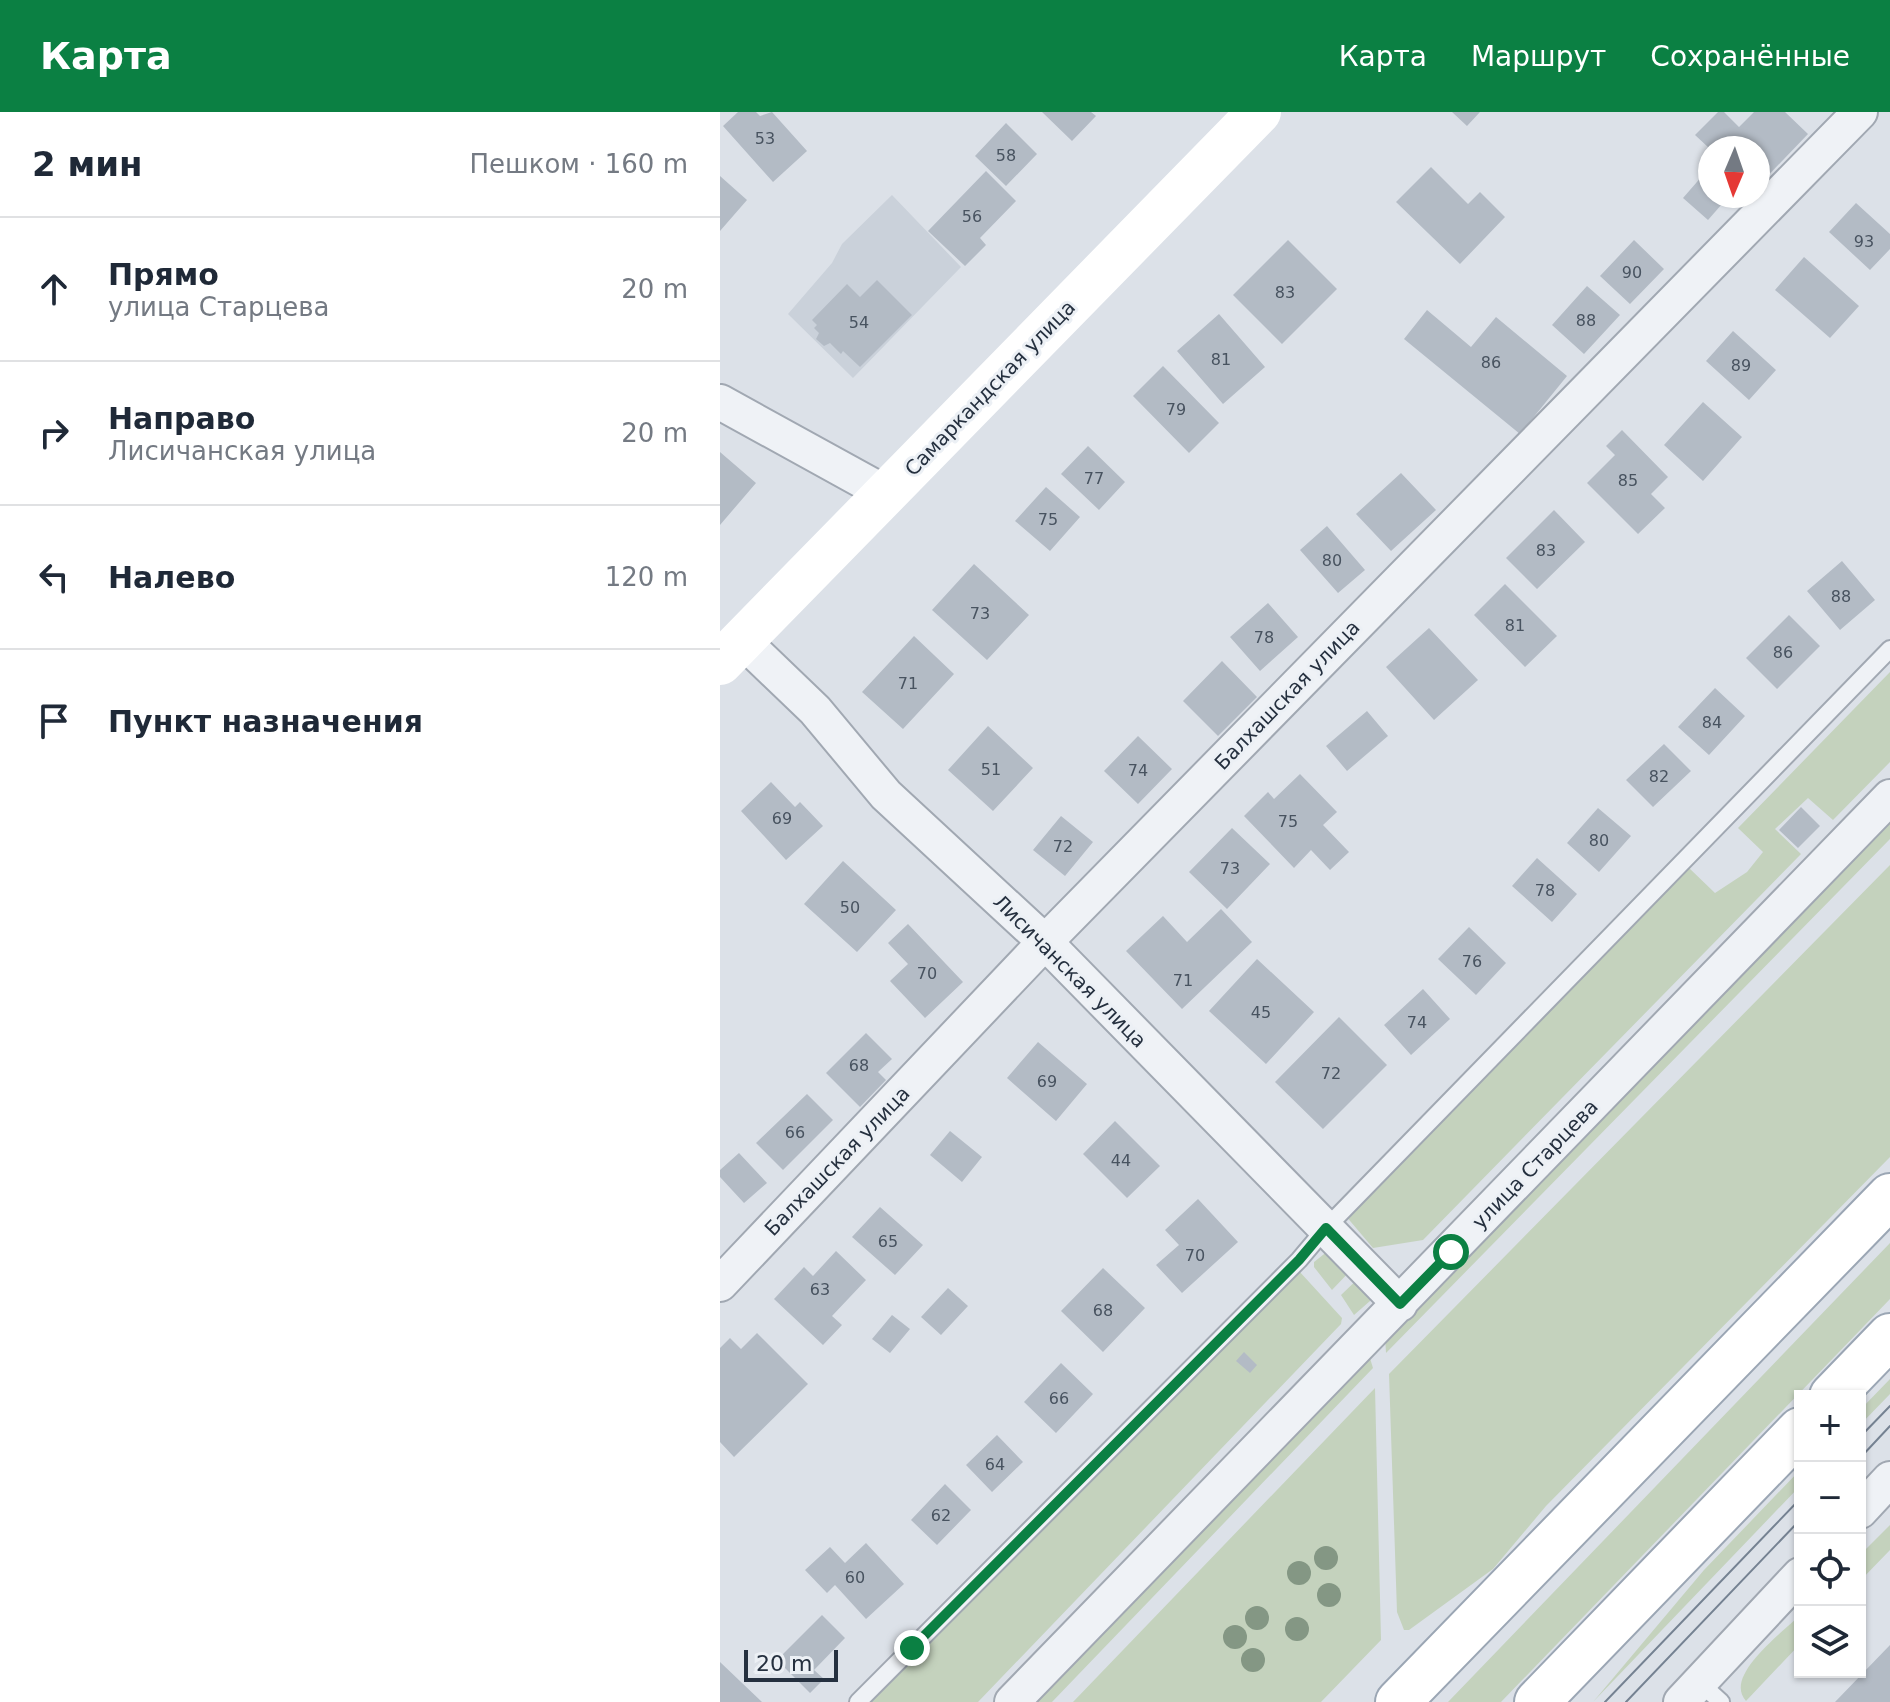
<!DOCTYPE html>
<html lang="ru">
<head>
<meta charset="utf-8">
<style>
  body { margin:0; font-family:"DejaVu Sans",sans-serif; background:#f2f2f3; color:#1f2937 }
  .controls { position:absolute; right:24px; bottom:24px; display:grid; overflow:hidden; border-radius:0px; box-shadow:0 2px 6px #0004 }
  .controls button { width:72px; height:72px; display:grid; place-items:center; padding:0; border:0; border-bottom:2px solid #e0e1e3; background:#fff; color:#1f2937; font:40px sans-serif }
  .compass { position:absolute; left:978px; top:24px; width:72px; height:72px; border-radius:50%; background:#fff; box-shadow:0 2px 6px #0004; rotate:182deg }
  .scale { position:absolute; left:24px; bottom:20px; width:94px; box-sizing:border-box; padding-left:8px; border:4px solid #25303f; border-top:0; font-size:22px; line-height:28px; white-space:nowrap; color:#25303f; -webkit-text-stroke:6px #ecf0f5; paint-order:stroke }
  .stop { position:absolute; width:24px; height:24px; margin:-18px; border:6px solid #0b8043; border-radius:50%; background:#fff }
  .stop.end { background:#0b8043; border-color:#fff; box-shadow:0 2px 8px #0008 }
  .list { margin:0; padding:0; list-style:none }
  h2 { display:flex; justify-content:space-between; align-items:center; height:104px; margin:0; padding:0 32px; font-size:34px }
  h2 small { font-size:26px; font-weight:400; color:#747a83 }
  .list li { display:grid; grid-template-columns:52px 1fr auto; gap:24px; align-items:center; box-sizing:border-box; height:144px; padding:0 32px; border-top:2px solid #e0e1e3 }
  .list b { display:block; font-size:30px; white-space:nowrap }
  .list p { margin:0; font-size:26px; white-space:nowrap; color:#747a83 }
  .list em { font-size:26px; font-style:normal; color:#747a83 }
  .icon { flex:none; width:44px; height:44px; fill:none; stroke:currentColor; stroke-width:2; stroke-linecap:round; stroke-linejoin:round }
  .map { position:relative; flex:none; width:1170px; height:1590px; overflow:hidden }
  header { display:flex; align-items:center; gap:48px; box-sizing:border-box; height:112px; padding:0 40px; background:#0b8043; color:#fff }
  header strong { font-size:38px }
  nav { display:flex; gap:44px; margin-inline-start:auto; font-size:28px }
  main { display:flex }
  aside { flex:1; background:#fff }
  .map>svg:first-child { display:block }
  .built { fill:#cad1da }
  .green { fill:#c4d2bd }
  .building { fill:#b3bbc5 }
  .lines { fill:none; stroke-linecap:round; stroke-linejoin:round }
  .lane-casing { stroke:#a1a8b2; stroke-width:20 }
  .street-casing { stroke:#a1a8b2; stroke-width:38 }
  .primary-casing { stroke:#9ba6b4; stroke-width:48 }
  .lane { stroke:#eff2f6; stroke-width:16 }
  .street { stroke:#eff2f6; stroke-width:34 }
  .secondary { stroke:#fff; stroke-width:44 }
  .primary { stroke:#fff; stroke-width:44 }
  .tram { stroke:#758292; stroke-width:2 }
  .tree { fill:#849784 }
  .route { stroke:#0b8043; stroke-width:10 }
  .labels { text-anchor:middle; stroke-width:6; stroke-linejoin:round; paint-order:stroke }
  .number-label { font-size:16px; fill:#485360 }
  .street-label { font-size:20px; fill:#25303f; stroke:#ecf0f5 }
</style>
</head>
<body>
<header>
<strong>Карта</strong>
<nav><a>Карта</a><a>Маршрут</a><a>Сохранённые</a></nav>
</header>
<main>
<aside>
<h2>2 мин<small>Пешком · 160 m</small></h2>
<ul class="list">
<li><svg class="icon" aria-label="ahead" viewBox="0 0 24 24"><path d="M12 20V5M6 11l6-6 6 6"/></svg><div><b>Прямо</b><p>улица Старцева</p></div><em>20 m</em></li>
<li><svg class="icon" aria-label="right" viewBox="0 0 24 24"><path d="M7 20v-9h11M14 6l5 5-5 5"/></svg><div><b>Направо</b><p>Лисичанская улица</p></div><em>20 m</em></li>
<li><svg class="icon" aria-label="left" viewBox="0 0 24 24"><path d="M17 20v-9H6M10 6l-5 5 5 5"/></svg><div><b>Налево</b></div><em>120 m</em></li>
<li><svg class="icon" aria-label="arrive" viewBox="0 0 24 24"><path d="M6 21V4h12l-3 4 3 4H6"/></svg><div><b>Пункт назначения</b></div></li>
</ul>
</aside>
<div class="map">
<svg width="1170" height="1590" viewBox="0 0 1170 1590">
  <rect width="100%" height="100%" fill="#dce1e8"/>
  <path class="built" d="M172,83L241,155L133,266L68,202L112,151L122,132Z"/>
  <path class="green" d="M1170,560V650L1113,708L1088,686L1055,717L1081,742L703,1128L653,1136L625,1103L968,755L995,781L1027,760L1043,740L1018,716Z
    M1170,710V727L666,1241L665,1224Z
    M1170,753V1045L826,1394L773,1457L689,1518H684L677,1500L669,1262Z
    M1170,1131V1187L1119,1240L781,1590H728Z
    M613,1135L632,1157L612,1178L594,1155V1150Z
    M579,1159L622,1206L621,1212L258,1590H148Z
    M643,1162L651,1178L650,1189L634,1203L621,1183Z
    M648,1240L653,1256L332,1590H311Z
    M1170,1267V1282L1140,1313V1298Z
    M655,1276L661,1528L601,1590H353Z
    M1080,1358V1374L873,1590L984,1458Z
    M1170,1413V1438L1140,1469V1443Z
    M1080,1503V1532L1026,1589C1003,1564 1062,1521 1080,1503Z"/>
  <path class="building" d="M18,0H36L40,4L52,0L87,39L53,70L3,14Z
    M322,0H371L376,4L352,29Z
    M732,0H760L747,14Z
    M998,0H1004L1019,15L1034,0H1065L1088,22L1038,74V36H989L975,23Z
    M286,11L317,42L286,74L255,44Z
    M711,55L748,92L760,80L785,105L740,152L676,90Z
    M990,55V84H1009L988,108L963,86Z
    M266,59L296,89L260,126L266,133L245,154L208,119Z
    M0,64L27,88L0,119Z
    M1136,91L1170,122V137L1150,158L1109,120Z
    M568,128L617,177L562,232L513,183Z
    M914,128L944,157L910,192L880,164Z
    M1084,145L1139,194L1110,226L1055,178Z
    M157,168L192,203L140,255L123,239L121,242L110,231L104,234L96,227L99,221L94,216L97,213L92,208L127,172L140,185Z
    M867,174L900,203L864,242L832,213Z
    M707,198L751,235L776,205L847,264L800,322L684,227Z
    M499,202L545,255L503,292L457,239Z
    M1013,219L1056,258L1029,288L986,249Z
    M443,254L499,311L469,341L413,284Z
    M983,290L1022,325L983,369L944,333Z
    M902,318L948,365L931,382L945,396L918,422L867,371L895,343L886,334Z
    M368,334L405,370L379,398L341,362Z
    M0,340L36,371L0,413Z
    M681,361L716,398L671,439L636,402Z
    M326,375L360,405L330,439L295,409Z
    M834,398L865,430L817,477L786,446Z
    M607,414L645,458L618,481L580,438Z
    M1122,449L1155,488L1120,518L1087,479Z
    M254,452L309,503L267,548L212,498Z
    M785,472L837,524L805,555L754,503Z
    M548,491L578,525L540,559L510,525Z
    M1069,503L1100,534L1057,577L1026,546Z
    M709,516L758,568L714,608L666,555Z
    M194,524L234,562L183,617L142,580Z
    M502,549L537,585L498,624L463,589Z
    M995,576L1025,604L989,643L958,615Z
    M647,599L668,624L627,659L606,634Z
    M268,614L313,656L273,699L228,658Z
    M418,624L452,657L418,692L384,659Z
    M944,632L971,659L933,695L906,668Z
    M580,662L617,700L603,713L629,740L610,758L591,738L574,756L524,704L548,680L554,687Z
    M51,670L75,695L80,690L103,714L66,748L21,699Z
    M1081,695L1100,714L1078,736L1059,718Z
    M878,696L911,724L879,760L847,731Z
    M341,704L373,730L345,764L313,738Z
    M512,716L550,752L507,797L469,760Z
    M817,746L857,782L832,810L792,774Z
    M123,749L176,798L137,840L84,792Z
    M501,797L532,830L462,897L406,839L443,804L467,830Z
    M188,812L243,870L205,906L170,869L188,852L168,831Z
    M749,815L786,851L756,883L718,847Z
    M537,847L594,900L546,952L489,899Z
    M703,877L730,907L691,943L664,913Z
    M619,905L667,953L603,1017L555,970Z
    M146,921L172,947L158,960L166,968L140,995L106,961Z
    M318,930L367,972L336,1009L287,966Z
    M87,982L113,1008L63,1058L36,1031Z
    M395,1009L440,1054L407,1086L363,1042Z
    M230,1019L262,1045L242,1070L210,1043Z
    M19,1041L47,1071L24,1091L0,1065V1058Z
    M478,1087L518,1130L462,1181L436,1153L459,1133L445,1118Z
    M160,1095L203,1133L175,1163L132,1125Z
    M116,1139L146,1168L112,1204L122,1213L103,1233L54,1187L84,1155L93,1164Z
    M383,1156L425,1196L383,1240L341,1199Z
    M228,1176L248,1194L221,1223L201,1205Z
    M172,1203L190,1217L170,1241L152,1227Z
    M37,1221L88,1272L14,1345L0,1330V1236L10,1226L21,1237Z
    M524,1240L537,1253L530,1261L516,1249Z
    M341,1251L373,1282L336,1321L304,1290Z
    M277,1323L303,1350L272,1380L246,1353Z
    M225,1372L251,1398L217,1433L191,1408Z
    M146,1431L184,1472L146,1507L115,1473L107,1481L85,1458L110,1435L125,1451Z
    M102,1503L125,1526L94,1558L104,1567L90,1581L57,1548Z
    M1170,1533V1590H1115Z
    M0,1550L42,1590H0Z"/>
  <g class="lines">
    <g class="lane-casing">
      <path id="lane" d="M979,1570L1001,1590
        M138,1590L579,1148L606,1116L1170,537"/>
    </g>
    <g class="street-casing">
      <path id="street" d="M0,290L167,382
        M21,527L95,598L166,683L325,830L680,1192
        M0,1172L325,830L1140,0
        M1140,1399L1170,1367
        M292,1590L1170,685
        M961,1590L1080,1463"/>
    </g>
    <g class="primary-casing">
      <path id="primary" d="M1112,1284L1170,1224
        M678,1590L1170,1084
        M817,1590L1080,1318"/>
    </g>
    <use href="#lane" class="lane"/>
    <use href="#street" class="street"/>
    <path class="secondary" d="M0,551L539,0"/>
    <use href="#primary" class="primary"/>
    <path class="tram" d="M1140,1325L1170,1294
      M1140,1346L1170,1314
      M885,1590L1080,1387
      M906,1590L1080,1408"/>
  </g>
  <g class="tree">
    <circle cx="606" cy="1446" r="12"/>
    <circle cx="579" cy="1461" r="12"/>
    <circle cx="609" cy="1483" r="12"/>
    <circle cx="537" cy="1506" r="12"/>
    <circle cx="577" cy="1517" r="12"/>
    <circle cx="515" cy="1525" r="12"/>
    <circle cx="533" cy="1548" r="12"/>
  </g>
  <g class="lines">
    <path class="route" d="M192,1536L579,1148L606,1116L680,1192L731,1140"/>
  </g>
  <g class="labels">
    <g class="number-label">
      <text x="45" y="32">53</text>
      <text x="286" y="49">58</text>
      <text x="252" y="110">56</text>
      <text x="1144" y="135">93</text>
      <text x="912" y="166">90</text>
      <text x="565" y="186">83</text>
      <text x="866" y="214">88</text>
      <text x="139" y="216">54</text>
      <text x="501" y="253">81</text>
      <text x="771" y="256">86</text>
      <text x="1021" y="259">89</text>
      <text x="456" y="303">79</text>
      <text x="374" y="372">77</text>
      <text x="908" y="374">85</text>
      <text x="328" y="413">75</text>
      <text x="826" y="444">83</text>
      <text x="612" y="454">80</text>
      <text x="1121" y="490">88</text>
      <text x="260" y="507">73</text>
      <text x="795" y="519">81</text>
      <text x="544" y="531">78</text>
      <text x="1063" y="546">86</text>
      <text x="188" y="577">71</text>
      <text x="992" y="616">84</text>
      <text x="271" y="663">51</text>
      <text x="418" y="664">74</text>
      <text x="939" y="670">82</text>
      <text x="62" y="712">69</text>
      <text x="568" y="715">75</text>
      <text x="879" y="734">80</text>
      <text x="343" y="740">72</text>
      <text x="510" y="762">73</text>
      <text x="825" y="784">78</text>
      <text x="130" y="801">50</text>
      <text x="752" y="855">76</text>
      <text x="207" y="867">70</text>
      <text x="463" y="874">71</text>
      <text x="541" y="906">45</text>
      <text x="697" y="916">74</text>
      <text x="139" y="959">68</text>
      <text x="611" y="967">72</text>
      <text x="327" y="975">69</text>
      <text x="75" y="1026">66</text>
      <text x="401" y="1054">44</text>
      <text x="168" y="1135">65</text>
      <text x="475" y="1149">70</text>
      <text x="100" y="1183">63</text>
      <text x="383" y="1204">68</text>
      <text x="339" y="1292">66</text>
      <text x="275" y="1358">64</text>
      <text x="221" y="1409">62</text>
      <text x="135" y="1471">60</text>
    </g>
    <g class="street-label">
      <text transform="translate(270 276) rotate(-46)" y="7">Самаркандская улица</text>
      <text transform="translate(567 583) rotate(-46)" y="7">Балхашская улица</text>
      <text transform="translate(350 859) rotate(45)" y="7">Лисичанская улица</text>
      <text transform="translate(117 1049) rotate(-46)" y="7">Балхашская улица</text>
      <text transform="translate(815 1052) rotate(-46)" y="7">улица Старцева</text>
    </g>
  </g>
</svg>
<div class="controls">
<button>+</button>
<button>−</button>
<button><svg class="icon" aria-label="locate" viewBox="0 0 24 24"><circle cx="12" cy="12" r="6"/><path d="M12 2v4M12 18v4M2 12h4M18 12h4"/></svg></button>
<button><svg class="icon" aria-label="layers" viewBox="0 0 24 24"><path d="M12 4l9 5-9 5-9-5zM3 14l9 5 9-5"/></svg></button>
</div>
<svg class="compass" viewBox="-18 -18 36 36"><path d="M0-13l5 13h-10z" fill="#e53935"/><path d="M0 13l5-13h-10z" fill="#747a83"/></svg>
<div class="scale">20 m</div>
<div class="stop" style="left:731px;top:1140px"></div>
<div class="stop end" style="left:192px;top:1536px"></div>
</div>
</main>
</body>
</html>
